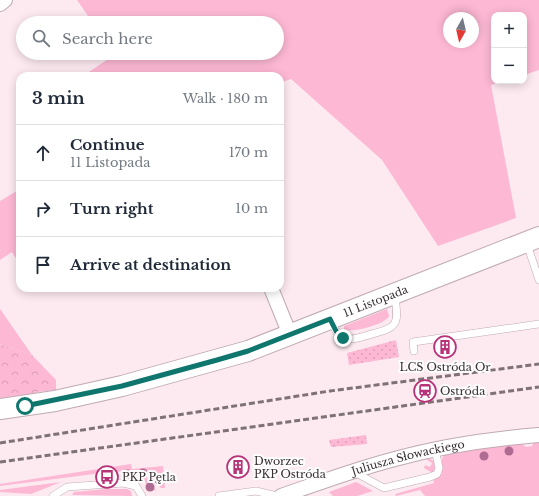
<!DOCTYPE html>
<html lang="en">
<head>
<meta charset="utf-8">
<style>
  body { margin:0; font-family:"Libre Baskerville",serif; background:#f2f2f3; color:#1f2937 }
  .controls { position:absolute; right:12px; top:12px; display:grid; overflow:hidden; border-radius:8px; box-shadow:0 2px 10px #0003 }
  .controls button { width:36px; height:36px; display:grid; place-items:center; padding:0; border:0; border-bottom:1px solid #e0e1e3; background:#fff; color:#1f2937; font:20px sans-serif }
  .compass { position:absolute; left:443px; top:12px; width:36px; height:36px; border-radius:50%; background:#fff; box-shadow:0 2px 10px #0003; rotate:188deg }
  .stop { position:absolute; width:12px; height:12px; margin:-9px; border:3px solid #0f766e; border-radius:50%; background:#fff }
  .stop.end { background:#0f766e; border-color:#fff; box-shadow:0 1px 4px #0008 }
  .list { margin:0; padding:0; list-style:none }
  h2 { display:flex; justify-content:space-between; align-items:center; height:52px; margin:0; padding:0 16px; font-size:17px }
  h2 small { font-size:13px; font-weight:400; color:#747a83 }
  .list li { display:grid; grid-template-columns:26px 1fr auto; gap:12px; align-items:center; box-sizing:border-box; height:56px; padding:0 16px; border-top:1px solid #e0e1e3 }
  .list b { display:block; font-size:15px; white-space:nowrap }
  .list p { margin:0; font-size:13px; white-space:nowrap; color:#747a83 }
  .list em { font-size:13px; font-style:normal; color:#747a83 }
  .icon { flex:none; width:22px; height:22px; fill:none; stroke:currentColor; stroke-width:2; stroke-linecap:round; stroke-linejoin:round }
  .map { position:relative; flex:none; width:539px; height:496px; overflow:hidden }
  .search { position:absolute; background:#fff; box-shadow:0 2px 10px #0003; left:16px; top:16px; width:268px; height:44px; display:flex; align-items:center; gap:10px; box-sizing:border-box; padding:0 14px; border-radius:22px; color:#747a83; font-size:15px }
  .panel { position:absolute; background:#fff; box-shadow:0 2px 10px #0003; left:16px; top:72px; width:268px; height:220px; border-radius:12px }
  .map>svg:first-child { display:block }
  .grass { fill:#fdb8d4; fill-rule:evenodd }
  .park { fill:url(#park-crowns) }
  .garden { fill:url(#garden-dots) }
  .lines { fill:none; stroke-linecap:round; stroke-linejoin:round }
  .lane-casing { stroke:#c0aab2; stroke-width:8 }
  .street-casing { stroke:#c0aab2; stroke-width:16 }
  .secondary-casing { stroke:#c0aab2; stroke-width:22 }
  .lane { stroke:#fff; stroke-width:7 }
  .street { stroke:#fff; stroke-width:14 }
  .secondary { stroke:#fff; stroke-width:20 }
  .rail { stroke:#7e7276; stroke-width:3; stroke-dasharray:6 3; stroke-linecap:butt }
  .tree { fill:#af6c92 }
  .route { stroke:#0f766e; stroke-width:5 }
  .labels { text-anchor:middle; stroke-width:4; stroke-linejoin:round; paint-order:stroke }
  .street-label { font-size:11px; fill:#382f32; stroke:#fdfdfd }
  .poi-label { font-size:11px; fill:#382f32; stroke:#fdfdfd; text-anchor:start }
</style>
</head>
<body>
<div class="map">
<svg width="539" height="496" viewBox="0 0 539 496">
  <defs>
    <pattern id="park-crowns" width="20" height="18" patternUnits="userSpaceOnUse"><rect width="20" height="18" fill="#fdb8d4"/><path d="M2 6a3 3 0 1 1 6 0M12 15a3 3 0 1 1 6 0" fill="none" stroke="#da9eb6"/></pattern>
    <pattern id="garden-dots" width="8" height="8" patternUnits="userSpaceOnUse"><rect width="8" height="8" fill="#fdb8d4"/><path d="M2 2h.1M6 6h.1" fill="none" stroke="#da9eb6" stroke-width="1.8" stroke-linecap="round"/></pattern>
  </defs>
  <rect width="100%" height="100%" fill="#fdeaf1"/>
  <path class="grass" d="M77,0H539V70L524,75V15H494V81H504L491,85L516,218L438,246L382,160L291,79L280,83V76H83L114,55L113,53H277V23H93ZM449,18H473V42H449Z
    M20,189V265L12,252L0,260V201Z
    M0,309L32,355L0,344Z
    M387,309L389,316C386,324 351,334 344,329V326Z
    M539,441V496H425L420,490L396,496L395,494L434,483L433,480L442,474V458L447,453L521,443L526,447L532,446L534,442Z
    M424,458H428L434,461L435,469L434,472H431L424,468L425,465L430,467L432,463Z
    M131,464L132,469L163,466L165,488H161L146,470L112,472L111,467L102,468V473L0,486V484Z
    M140,472H143L156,490L150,491Z
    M61,482L31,494L0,492V490Z
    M356,482L373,491L357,496H333L329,492Z
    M106,489H127L131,491L132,496L72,495L74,492Z"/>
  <path class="park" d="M0,344L32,355L56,380V390L37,392V396L0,401Z"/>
  <path class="garden" d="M396,340L399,357L349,365L347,353Z
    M366,435L367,444L331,447L329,440Z"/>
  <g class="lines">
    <g class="lane-casing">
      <path id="lane" d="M527,244L539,280
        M330,319L336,331L347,339C355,340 364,336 372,334C400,327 398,323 395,296
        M414,351L413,342L539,324
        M354,472L384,488L430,477L437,474L439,468L435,449
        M53,496L67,487L123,483L136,486L142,496
        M219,496L256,491L277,496"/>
    </g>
    <g class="street-casing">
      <g id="street">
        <path d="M0,4L5,0"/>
        <path d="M271,288L290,335"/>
        <path id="s1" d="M281,496C319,483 356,469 395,459C442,446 490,439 539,435"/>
      </g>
    </g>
    <g class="secondary-casing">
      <g id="secondary">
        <path id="s2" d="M0,409L55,401L122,386L248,351L539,237"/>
      </g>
    </g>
    <use href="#lane" class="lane"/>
    <use href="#street" class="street"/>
    <use href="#secondary" class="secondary"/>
    <path class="rail" d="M0,443L330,391L539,364
      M0,462L539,387"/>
  </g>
  <g class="tree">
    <circle cx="509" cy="451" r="4.5"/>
    <circle cx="484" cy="456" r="4.5"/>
    <circle cx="143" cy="473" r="4.5"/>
    <circle cx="128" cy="474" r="4.5"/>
    <circle cx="114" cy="476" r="4.5"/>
    <circle cx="100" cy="477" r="4.5"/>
    <circle cx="159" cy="480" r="4.5"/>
    <circle cx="150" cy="487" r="4.5"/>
  </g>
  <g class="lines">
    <path class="route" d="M25,406L122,386L217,360L248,351L330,319L336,331L343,338"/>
  </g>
  <defs>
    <g id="building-ring" transform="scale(1.15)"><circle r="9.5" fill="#fdfdfd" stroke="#b73378" stroke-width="1.5"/><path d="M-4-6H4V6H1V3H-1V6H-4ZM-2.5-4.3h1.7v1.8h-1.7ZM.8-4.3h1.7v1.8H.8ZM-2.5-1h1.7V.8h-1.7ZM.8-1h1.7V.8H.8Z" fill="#b73378"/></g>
    <g id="station-ring" transform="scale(1.15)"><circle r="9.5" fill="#fdfdfd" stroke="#b73378" stroke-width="1.5"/><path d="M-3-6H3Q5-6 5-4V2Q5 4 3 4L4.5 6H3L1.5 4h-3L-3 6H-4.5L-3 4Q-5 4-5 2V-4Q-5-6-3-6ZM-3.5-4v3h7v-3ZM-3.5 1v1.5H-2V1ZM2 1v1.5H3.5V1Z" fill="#b73378"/></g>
    <g id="bus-ring" transform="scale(1.15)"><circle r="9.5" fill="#fdfdfd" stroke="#b73378" stroke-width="1.5"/><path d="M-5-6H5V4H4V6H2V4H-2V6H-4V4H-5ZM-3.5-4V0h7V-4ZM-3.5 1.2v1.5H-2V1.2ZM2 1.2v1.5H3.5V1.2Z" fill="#b73378"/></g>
  </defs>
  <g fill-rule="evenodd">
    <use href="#building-ring" x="445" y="347"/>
    <use href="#station-ring" x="425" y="391"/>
    <use href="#building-ring" x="238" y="467"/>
    <use href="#bus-ring" x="107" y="477"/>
  </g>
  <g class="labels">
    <g class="street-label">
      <text dy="4" stroke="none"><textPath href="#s2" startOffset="392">11 Listopada</textPath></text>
      <text dy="4" stroke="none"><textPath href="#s1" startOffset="133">Juliusza Słowackiego</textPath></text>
    </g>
    <g class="poi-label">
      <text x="445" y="371" text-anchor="middle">LCS Ostróda Or</text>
      <text x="440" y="395">Ostróda</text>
      <text x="254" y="465">Dworzec<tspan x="254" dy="13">PKP Ostróda</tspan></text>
      <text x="122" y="481">PKP Pętla</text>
    </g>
  </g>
</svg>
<div class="controls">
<button>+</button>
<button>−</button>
</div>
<svg class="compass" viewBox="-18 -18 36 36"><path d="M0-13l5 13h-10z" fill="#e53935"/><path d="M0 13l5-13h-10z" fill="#747a83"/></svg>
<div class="stop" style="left:25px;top:406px"></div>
<div class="stop end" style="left:343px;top:338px"></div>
<div class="search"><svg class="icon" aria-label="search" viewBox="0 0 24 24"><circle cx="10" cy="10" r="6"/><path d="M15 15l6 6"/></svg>Search here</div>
<section class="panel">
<h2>3 min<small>Walk · 180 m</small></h2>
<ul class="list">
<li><svg class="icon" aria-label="ahead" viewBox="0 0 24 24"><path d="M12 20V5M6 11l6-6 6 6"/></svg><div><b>Continue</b><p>11 Listopada</p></div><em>170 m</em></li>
<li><svg class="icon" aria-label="right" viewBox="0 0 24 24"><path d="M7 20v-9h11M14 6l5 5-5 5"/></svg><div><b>Turn right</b></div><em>10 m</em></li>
<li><svg class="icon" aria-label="arrive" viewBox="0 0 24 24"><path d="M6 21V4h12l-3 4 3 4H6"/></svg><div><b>Arrive at destination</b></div></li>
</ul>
</section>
</div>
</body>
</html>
